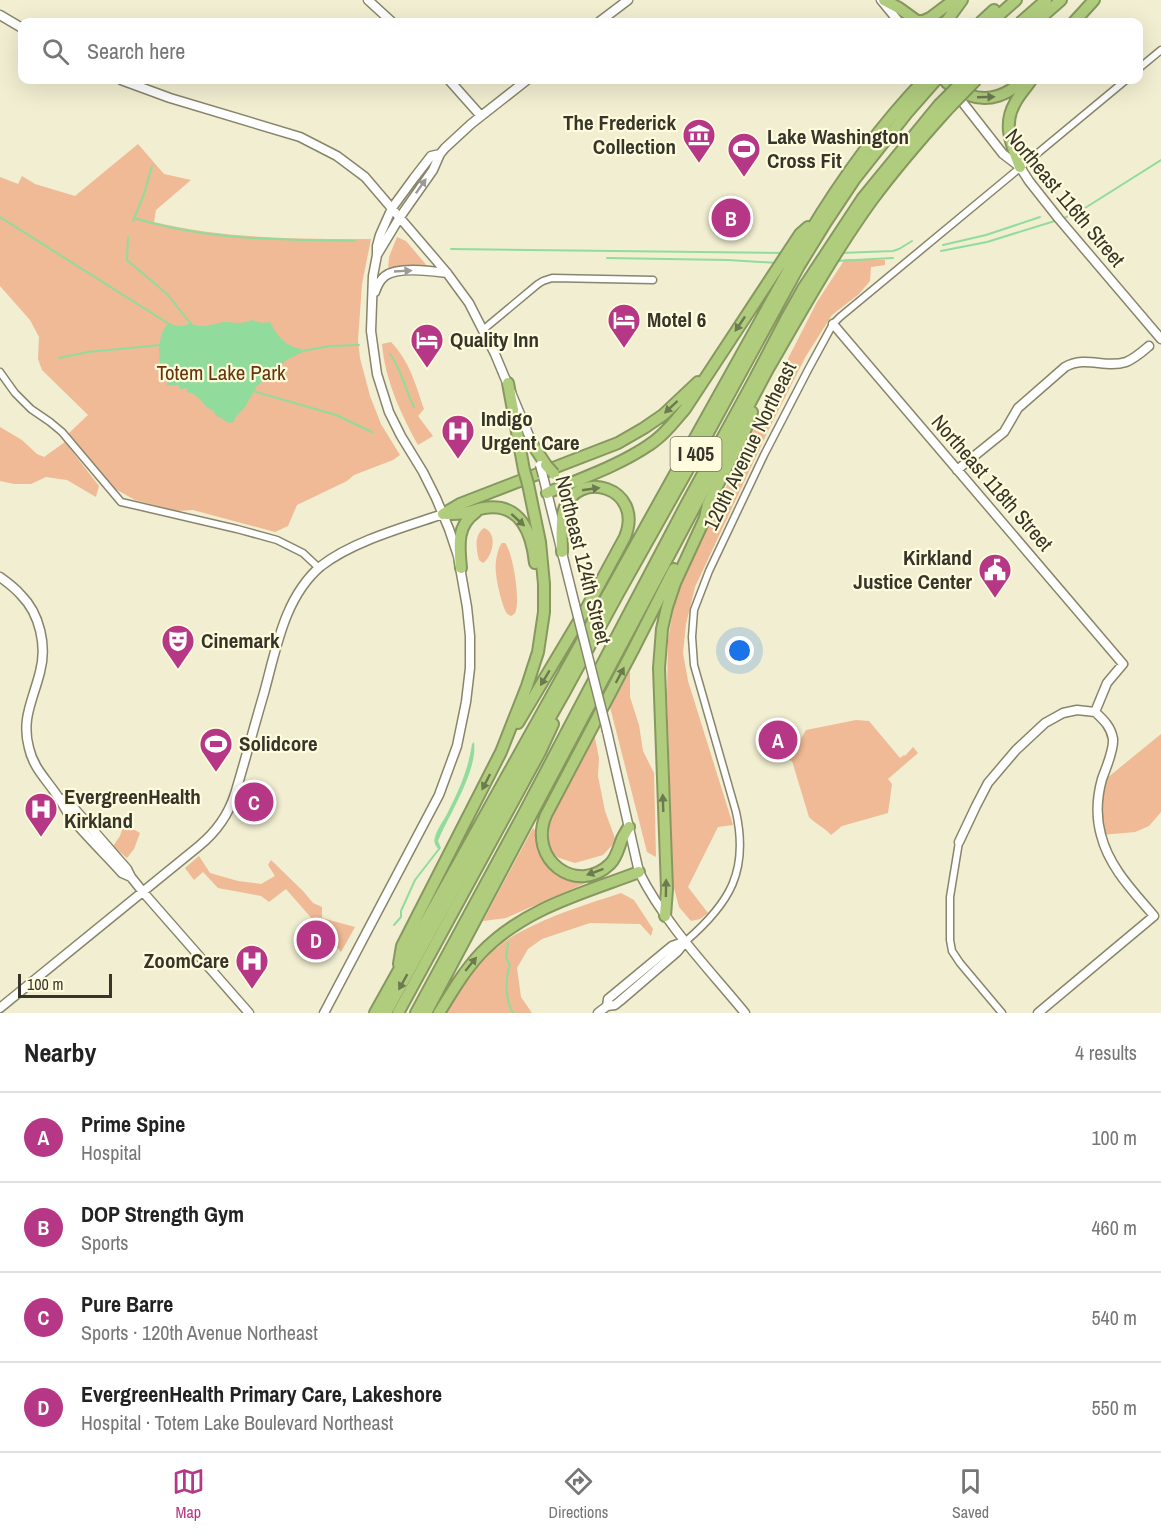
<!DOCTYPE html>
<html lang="en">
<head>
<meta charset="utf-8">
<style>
  body { margin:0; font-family:"Archivo Narrow",sans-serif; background:#f2f2f2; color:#222 }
  .scale { position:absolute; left:18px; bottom:15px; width:94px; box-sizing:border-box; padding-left:6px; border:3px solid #37352a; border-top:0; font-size:16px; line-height:21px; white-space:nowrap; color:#37352a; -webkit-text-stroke:4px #fffcde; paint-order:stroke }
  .you { position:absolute; left:740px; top:651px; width:21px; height:21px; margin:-15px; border:4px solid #fff; border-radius:50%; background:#1a73e8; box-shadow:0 0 0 9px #1a73e833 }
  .badge { display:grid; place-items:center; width:39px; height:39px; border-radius:50%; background:#b63785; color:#fff; font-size:20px; font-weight:700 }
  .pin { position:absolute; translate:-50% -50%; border:3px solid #fff; box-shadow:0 2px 6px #0006 }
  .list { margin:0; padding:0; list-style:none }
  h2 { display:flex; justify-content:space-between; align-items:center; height:78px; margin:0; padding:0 24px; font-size:26px }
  h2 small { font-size:20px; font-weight:400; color:#767676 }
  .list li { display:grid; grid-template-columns:39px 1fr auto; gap:18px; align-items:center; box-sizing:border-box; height:90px; padding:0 24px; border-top:2px solid #e0e0e0 }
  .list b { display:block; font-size:22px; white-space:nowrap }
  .list p { margin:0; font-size:20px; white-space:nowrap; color:#767676 }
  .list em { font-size:20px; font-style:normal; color:#767676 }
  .icon { flex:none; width:33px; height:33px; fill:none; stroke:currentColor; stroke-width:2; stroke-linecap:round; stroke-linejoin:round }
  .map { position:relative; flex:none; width:1161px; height:1013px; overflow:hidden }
  .search { position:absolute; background:#fff; box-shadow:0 6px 24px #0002; left:18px; right:18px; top:18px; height:66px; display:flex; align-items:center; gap:15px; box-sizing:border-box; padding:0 21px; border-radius:12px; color:#767676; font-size:22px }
  .sheet { height:438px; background:#fff }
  nav { display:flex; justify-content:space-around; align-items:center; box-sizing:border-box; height:84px; border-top:2px solid #e0e0e0; background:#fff; font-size:16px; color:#767676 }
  nav a { display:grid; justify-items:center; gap:3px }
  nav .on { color:#b63785 }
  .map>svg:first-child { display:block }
  .green { fill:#efba95 }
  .water { fill:#91dc9c }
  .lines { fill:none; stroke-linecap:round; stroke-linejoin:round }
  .stream { stroke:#91dc9c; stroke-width:2 }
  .street-casing { stroke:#88856b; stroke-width:9 }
  .secondary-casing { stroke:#88856b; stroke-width:11 }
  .highway-casing { stroke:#869860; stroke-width:14 }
  .street { stroke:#fff; stroke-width:6 }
  .secondary { stroke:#fff; stroke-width:8 }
  .highway { stroke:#b0cd7d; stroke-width:10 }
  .secondary-bridge-casing { stroke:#88856b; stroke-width:11; stroke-linecap:butt }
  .highway-bridge-casing { stroke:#869860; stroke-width:14; stroke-linecap:butt }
  .secondary-bridge { stroke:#fff; stroke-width:8 }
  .highway-bridge { stroke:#b0cd7d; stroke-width:10 }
  .oneway { fill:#6d794f }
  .oneway2 { fill:#9b9a94 }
  .labels { text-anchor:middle; stroke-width:4.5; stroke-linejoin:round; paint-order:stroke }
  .shield { fill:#fffcde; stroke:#737160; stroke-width:1.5 }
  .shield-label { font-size:20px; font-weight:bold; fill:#37352a }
  .poi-label { font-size:21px; font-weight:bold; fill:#37352a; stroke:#fffcde; text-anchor:start }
  .street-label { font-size:21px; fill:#37352a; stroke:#fffcde }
  .park-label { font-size:21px; fill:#663509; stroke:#fffcde }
</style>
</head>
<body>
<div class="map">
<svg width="1161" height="1013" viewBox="0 0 1161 1013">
  <rect width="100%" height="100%" fill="#f1eed1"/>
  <path class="green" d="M138,144L164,174L191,180L156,210L154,222C223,239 300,239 371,239L362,284L358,340L360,358L370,396L381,424L400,455L393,460L354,475L347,481L297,505L288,526L275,532L193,510L177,511L135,500L110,486L68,434L88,415L42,370L38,359L39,337L30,320L0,286V177L18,184L22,176L35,184L75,196Z
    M397,237L406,241L429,268L388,270L389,257Z
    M845,259L885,260V265L871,267L870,281L859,294L832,315L806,356L767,433L695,587L686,624L683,653L688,681L733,825L718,827L688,887L708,913L700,919L691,921L679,907L673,884L667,693L668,640L674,605L681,582L774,386L817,302Z
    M391,342C410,362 415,383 424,409L418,416L433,436L418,445C401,414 385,380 382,344Z
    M0,427L22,440L37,454L44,457L65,442L99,486L96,497L67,480L46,477L31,484H14L0,481Z
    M484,528C498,533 493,556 483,563L479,560C476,549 474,535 484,528Z
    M502,543H505C513,552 521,603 515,613C514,614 513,615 511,616C507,614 507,614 505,610C500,598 494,573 496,561C497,555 498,548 502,543Z
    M630,671V697L639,725L643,751L654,773L656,857L647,852L610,707Z
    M856,720L869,721L900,758L904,755L905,756L913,747L918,753L888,779L892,784L888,813L842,826L831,835C824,827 816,824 809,817L792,761L782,758L788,749L794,751L806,730Z
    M594,733L599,758L598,776L605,811L616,841L603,855L575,863L559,858L549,851C546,838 547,827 551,815Z
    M1161,734V812L1149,826L1135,832L1101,835V783Z
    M123,827L131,828L140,833L134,849L127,858L113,846L120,836Z
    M533,828L535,830C536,868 554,877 588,882L506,918L483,921Z
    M199,856L210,873L238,881L261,884L275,876L268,865L271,860L303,891L313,903L322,907V918L355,927L341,952L286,889L269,902L261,896L218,888L203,872L194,880L185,868Z
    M621,893L634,900L653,929L651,936L640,924L590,923L542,939L528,949L517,968L521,997L532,1013H445C463,982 488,949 520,932C552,915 587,904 621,893Z"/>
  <path class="water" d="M251,320L262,323L270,322C277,336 285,346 301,349L303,352L288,359L257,386L245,407L235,418L234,422C225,425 224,417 216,416L214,411C202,407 200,394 187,392V389L185,388L181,390L178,385L167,386V382C157,370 155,334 169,323C177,326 182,328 190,323C203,330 212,323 226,322C235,322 242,325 251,320Z
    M474,742C478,771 449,814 438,841L441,848L439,850C436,846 433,843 435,837C437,829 444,820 448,812C460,788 468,770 472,744Z"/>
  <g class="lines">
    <path class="stream" d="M0,217L169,324
      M134,218C205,240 281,240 355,241
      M1063,218L1072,215L1085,208L1161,160
      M133,221L144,194L152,166
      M128,237L127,260L167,294L191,324
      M943,245L986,235L1040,217
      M451,249L783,253
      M941,251L987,242L1058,220
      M840,253L893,251L899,249L912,241
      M607,258L728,260L777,263
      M836,261L893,258
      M302,351L330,346L359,345
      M390,354C402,370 405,390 414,407
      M59,358L88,352L160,345
      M253,391L336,415L372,432
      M394,925L401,917V911L415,880L439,849
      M508,943L506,958L510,965C505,979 505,1000 513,1013"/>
    <g class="street-casing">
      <path id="street" d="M1138,69L1161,50
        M484,329L538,284L543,281L552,278L653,280
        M0,372L15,393L31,409L50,422L62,432L121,502L237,529L277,540L303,553L319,568
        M959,842L950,897V940L952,951L960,963L1002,1013
        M686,941C730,903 749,871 736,812L694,665L692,637L694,610L709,571L764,455L809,368L833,324L840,317L1126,80"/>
    </g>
    <g class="secondary-casing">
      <path id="secondary" d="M368,0L392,22
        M881,0L899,22
        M0,15L22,28
        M599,22L628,0
        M121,80L170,98L300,137L337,156L365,177L447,273L469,303L495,354L535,450
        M449,80L481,116
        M956,94L1003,154L1020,167L1029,181L1059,219L1161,339
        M377,255L400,217L433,170L440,154L445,148L471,124L527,80
        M375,292C377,286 380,280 385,276C398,266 432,271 447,273
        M833,324L1123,664L1107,683L1095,712
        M957,470L1004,432L1018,408L1065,367C1086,355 1105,369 1126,362C1134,359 1142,352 1149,346
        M543,476L575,605
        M0,577C7,582 15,588 21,595C40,614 47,646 40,672C33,700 21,719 29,748C33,766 44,777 54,791C60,799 64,807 69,815C85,835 105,854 122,873L131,877
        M607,731L639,872C665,924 708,968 745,1013
        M63,799L73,807L127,869L131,877L143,892L249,1013
        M959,842L976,806L988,783L1016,750L1045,723L1063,713L1077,710L1095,712
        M607,1006L608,999L672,946L686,941
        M0,1008L199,846C216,832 228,816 235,794C245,761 254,727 264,693C276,650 284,597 321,566C353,541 405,527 443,514
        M324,1013L439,795L457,746L466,702L470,668V636L467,607L458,556L449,529L436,498L423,472L401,436L389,412L377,374L371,331L373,276L377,255V246L380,235L392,208L414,178L431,156L440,154
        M598,1013L607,1006L615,1005L620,1001L677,952L686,941
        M1038,1013L1154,916C1133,891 1109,867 1101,835C1096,817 1097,797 1102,779C1106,768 1114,750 1113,739C1111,727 1104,720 1095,712"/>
    </g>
    <g class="highway-casing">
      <path id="highway" d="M884,0L899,8L917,21H923L930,18L954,0
        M946,22L962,0
        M981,22L994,10
        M991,22L1016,0
        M1021,22L1046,0
        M1036,22L1061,0
        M1074,22L1094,0
        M946,80L947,83C954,87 961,93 969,95C989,103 1009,94 1023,80
        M1020,167C1012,146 1002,125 1015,103C1019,95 1026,88 1031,80
        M508,383L524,470
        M533,445L546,465
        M547,493C580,479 620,465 649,445C663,436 674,422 685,409L800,234L808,227
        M443,514L460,504L618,443L644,428L663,415L698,382
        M446,514C452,514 459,514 465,513C472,511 478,509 484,508C521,502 532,534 535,563
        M461,568C459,546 456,526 476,512
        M518,723L586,609L625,537C645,487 577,468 564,510C560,523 562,539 562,552
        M629,827C626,831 624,835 622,839C618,849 617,857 610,864C577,896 527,860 546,815L633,650L674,569
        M665,916L667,889L659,668L662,629L667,607L675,583L705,518L708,504L745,431L752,412
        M399,964L402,946L501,752L527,686L538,652L544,612V584L540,542L528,484
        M375,1013L808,235C841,180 880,126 924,80
        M386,1013L483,836L564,693L619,592L696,455L799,266L826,222L854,180L907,113L936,80
        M398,1013L540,752L553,724
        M416,1013L523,815L687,503L753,382L786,319L804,287L862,199L939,105
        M426,1013L768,369C801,312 833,254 872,200C895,169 920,140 946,111
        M439,1013C452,992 464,971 481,953C524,908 584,893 639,872"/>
    </g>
    <use href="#street" class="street"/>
    <use href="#secondary" class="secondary"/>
    <use href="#highway" class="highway"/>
    <g class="secondary-bridge-casing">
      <path id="secondary-bridge" d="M540,465L543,476
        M575,605L607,731"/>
    </g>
    <g class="highway-bridge-casing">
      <path id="highway-bridge" d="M939,105L964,80
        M946,111L976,80
        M546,465L554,474
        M524,470L528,484"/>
    </g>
    <use href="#secondary-bridge" class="secondary-bridge"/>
    <use href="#highway-bridge" class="highway-bridge"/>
  </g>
  <defs><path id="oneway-solid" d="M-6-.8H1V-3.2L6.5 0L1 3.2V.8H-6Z" transform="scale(1.5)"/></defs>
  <g class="oneway">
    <use href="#oneway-solid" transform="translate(986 97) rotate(-2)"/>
    <use href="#oneway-solid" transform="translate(740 324) rotate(124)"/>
    <use href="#oneway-solid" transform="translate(671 407) rotate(137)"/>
    <use href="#oneway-solid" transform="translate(591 489) rotate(-8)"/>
    <use href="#oneway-solid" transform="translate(518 520) rotate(42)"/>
    <use href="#oneway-solid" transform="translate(620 675) rotate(-62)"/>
    <use href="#oneway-solid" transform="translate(545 678) rotate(121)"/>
    <use href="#oneway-solid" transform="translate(486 782) rotate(117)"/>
    <use href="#oneway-solid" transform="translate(663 803) rotate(-92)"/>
    <use href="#oneway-solid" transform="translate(595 872) rotate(160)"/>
    <use href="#oneway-solid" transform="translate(666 888) rotate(-89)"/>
    <use href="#oneway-solid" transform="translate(471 964) rotate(-51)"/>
    <use href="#oneway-solid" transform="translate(403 982) rotate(119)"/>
  </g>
  <g class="oneway2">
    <use href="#oneway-solid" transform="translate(421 186) rotate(-55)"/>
    <use href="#oneway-solid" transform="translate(403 271) rotate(-3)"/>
  </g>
  <defs>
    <g id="museum-pin" transform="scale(1.725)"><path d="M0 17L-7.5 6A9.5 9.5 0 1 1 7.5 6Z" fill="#b63785" stroke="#fffcde"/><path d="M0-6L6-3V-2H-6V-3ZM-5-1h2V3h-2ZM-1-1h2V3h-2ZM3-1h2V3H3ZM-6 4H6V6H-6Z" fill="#fff"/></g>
    <g id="stadium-pin" transform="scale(1.725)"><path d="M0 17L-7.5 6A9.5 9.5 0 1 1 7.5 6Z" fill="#b63785" stroke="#fffcde"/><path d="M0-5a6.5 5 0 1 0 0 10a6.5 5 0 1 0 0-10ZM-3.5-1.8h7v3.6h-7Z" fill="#fff"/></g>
    <g id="hotel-pin" transform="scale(1.725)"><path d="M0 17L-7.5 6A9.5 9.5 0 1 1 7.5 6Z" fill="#b63785" stroke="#fffcde"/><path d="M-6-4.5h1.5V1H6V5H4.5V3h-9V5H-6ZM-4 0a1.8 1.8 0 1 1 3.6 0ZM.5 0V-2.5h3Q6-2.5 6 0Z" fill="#fff"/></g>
    <g id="hospital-pin" transform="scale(1.725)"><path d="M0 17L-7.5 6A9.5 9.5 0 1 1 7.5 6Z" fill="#b63785" stroke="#fffcde"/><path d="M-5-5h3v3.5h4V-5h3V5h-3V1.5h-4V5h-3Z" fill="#fff"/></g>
    <g id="civic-pin" transform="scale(1.725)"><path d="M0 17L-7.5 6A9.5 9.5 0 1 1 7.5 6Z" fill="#b63785" stroke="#fffcde"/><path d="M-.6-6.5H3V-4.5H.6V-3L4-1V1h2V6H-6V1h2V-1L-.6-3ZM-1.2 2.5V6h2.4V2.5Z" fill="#fff"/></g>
    <g id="theatre-pin" transform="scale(1.725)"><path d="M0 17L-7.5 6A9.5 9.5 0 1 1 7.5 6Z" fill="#b63785" stroke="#fffcde"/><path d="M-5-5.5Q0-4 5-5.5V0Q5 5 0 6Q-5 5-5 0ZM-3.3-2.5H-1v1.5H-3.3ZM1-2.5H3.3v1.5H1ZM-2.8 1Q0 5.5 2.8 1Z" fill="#fff"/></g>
  </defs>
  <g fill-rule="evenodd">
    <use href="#museum-pin" x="699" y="135"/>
    <use href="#stadium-pin" x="744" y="149"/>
    <use href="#hotel-pin" x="624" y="320"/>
    <use href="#hotel-pin" x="427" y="340"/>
    <use href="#hospital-pin" x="458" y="431"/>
    <use href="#civic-pin" x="995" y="570"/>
    <use href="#theatre-pin" x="178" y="641"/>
    <use href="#stadium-pin" x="216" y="744"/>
    <use href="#hospital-pin" x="41" y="809"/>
    <use href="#hospital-pin" x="252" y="961"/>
  </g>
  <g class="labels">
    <rect class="shield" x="670.5" y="437" width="51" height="34" rx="4.5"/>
    <g class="shield-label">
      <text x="696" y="461">I 405</text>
    </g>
    <g class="poi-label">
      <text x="676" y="130" text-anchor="end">The Frederick<tspan x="676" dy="24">Collection</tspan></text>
      <text x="767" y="144">Lake Washington<tspan x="767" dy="24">Cross Fit</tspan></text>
      <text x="647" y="327">Motel 6</text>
      <text x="450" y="347">Quality Inn</text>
      <text x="481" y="426">Indigo<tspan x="481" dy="24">Urgent Care</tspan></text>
      <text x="972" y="565" text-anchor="end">Kirkland<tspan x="972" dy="24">Justice Center</tspan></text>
      <text x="201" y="648">Cinemark</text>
      <text x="239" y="751">Solidcore</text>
      <text x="64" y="804">EvergreenHealth<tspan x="64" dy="24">Kirkland</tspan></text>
      <text x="229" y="968" text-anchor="end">ZoomCare</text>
    </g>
    <g class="street-label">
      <text transform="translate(1065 198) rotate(50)" y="7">Northeast 116th Street</text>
      <text transform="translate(750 446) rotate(-64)" y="7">120th Avenue Northeast</text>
      <text transform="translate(992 483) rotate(49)" y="7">Northeast 118th Street</text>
      <text transform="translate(583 560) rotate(76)" y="7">Northeast 124th Street</text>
    </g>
    <g class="park-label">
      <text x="221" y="380">Totem Lake Park</text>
    </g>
  </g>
</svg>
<div class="scale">100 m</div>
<div class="you"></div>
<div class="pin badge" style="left:778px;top:740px">A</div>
<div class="pin badge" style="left:731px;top:218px">B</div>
<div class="pin badge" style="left:254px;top:802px">C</div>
<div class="pin badge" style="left:316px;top:940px">D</div>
<div class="search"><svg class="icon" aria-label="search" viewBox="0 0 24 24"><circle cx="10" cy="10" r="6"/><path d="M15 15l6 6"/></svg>Search here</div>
</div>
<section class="sheet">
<h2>Nearby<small>4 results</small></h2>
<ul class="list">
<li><span class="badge">A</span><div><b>Prime Spine</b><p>Hospital</p></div><em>100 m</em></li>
<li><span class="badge">B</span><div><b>DOP Strength Gym</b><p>Sports</p></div><em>460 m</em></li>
<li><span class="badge">C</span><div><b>Pure Barre</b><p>Sports · 120th Avenue Northeast</p></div><em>540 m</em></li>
<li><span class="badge">D</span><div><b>EvergreenHealth Primary Care, Lakeshore</b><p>Hospital · Totem Lake Boulevard Northeast</p></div><em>550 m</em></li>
</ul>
</section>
<nav>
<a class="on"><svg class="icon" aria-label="map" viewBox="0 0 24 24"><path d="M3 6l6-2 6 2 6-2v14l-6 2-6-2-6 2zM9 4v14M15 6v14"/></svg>Map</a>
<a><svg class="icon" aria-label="directions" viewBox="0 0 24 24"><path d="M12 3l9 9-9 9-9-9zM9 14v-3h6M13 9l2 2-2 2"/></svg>Directions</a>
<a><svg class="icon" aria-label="saved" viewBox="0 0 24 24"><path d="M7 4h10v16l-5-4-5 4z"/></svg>Saved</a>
</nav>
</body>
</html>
